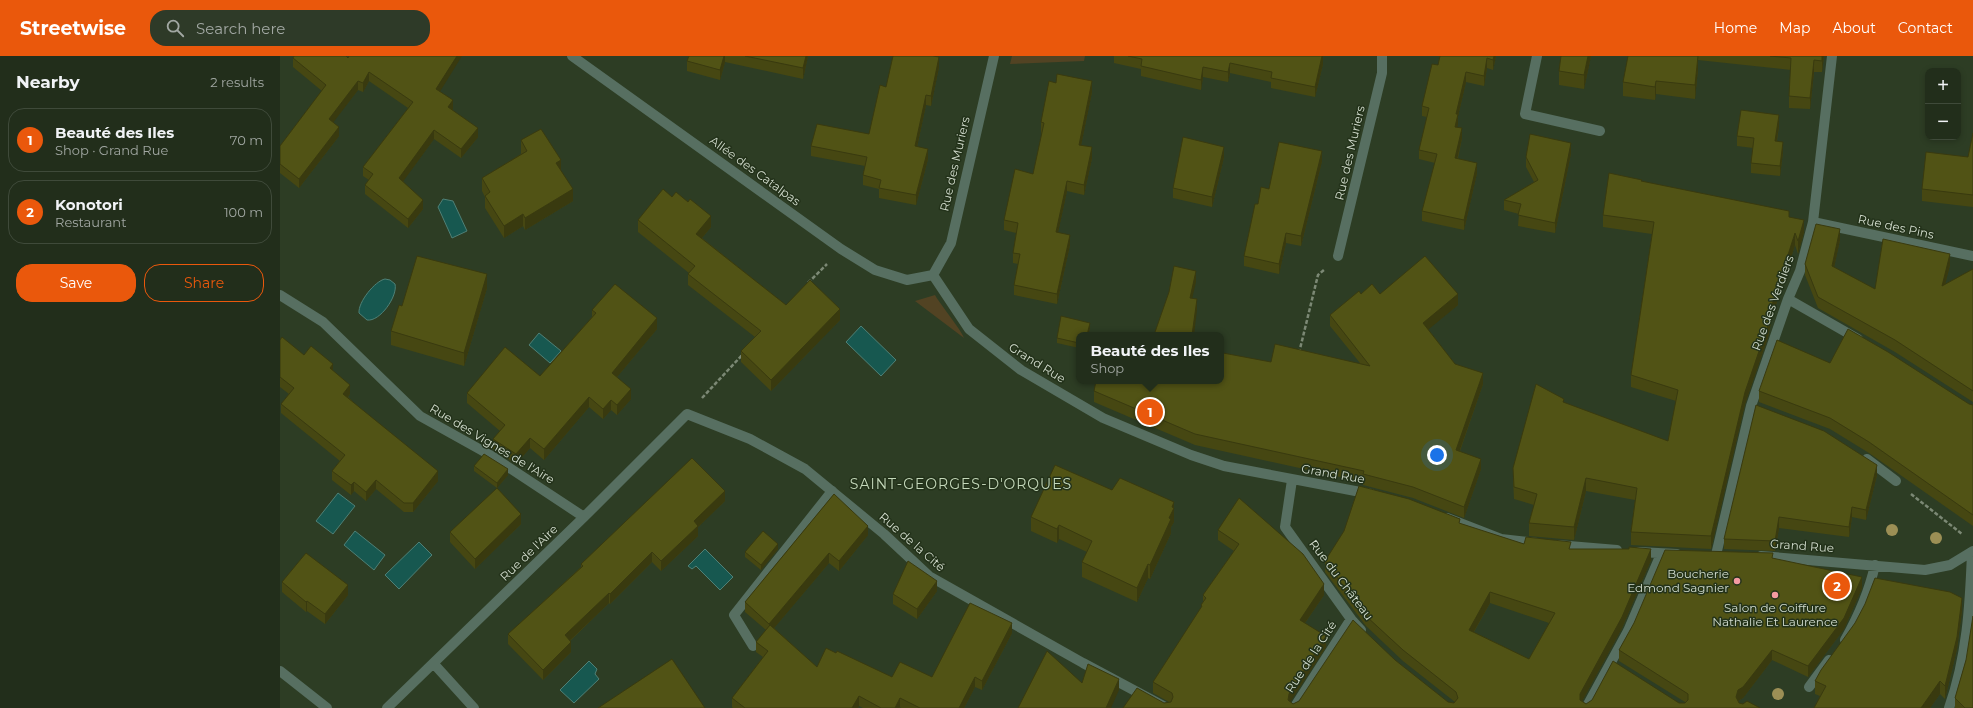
<!DOCTYPE html>
<html lang="en">
<head>
<meta charset="utf-8">
<style>
  body { margin:0; font-family:Montserrat,sans-serif; background:#2e3a28; color:#f1f3f6 }
  .controls { position:absolute; right:12px; top:12px; display:grid; overflow:hidden; border-radius:8px; box-shadow:0 2px 6px #0003 }
  .controls button { width:36px; height:36px; display:grid; place-items:center; padding:0; border:0; border-bottom:1px solid #3f4a3a; background:#222e1b; color:#f1f3f6; font:20px sans-serif }
  .you { position:absolute; left:1157px; top:399px; width:14px; height:14px; margin:-10px; border:3px solid #fff; border-radius:50%; background:#1a73e8; box-shadow:0 0 0 6px #1a73e833 }
  .badge { display:grid; place-items:center; width:26px; height:26px; border-radius:50%; background:#ea580c; color:#fff; font-size:13px; font-weight:700 }
  .pin { position:absolute; translate:-50% -50%; border:2px solid #fff; box-shadow:0 1px 4px #0006 }
  .popup { position:absolute; left:796px; top:276px; width:148px; height:52px; box-sizing:border-box; display:grid; place-content:center; border-radius:8px; background:#222e1b; filter:drop-shadow(0 1px 3px #0005); font-size:13px; white-space:nowrap; color:#a2a8a3 }
  .popup b { font-size:15px; color:#f1f3f6 }
  .popup::after { content:''; position:absolute; left:50%; top:100%; margin-left:-8px; border:8px solid transparent; border-top-color:#222e1b }
  .list { margin:0; padding:0; list-style:none }
  h2 { display:flex; justify-content:space-between; align-items:center; height:52px; margin:0; padding:0 16px; font-size:17px }
  h2 small { font-size:13px; font-weight:400; color:#a2a8a3 }
  .list li { display:grid; grid-template-columns:26px 1fr auto; gap:12px; align-items:center; box-sizing:border-box; height:64px; margin:0 8px 8px; padding:0 8px; border:1px solid #3f4a3a; border-radius:16px }
  .list b { display:block; font-size:15px; white-space:nowrap }
  .list p { margin:0; font-size:13px; white-space:nowrap; color:#a2a8a3 }
  .list em { font-size:13px; font-style:normal; color:#a2a8a3 }
  .actions { display:flex; gap:8px; padding:12px 16px }
  .actions a { flex:1; padding:9px 0; border:1px solid #ea580c; border-radius:16px; text-align:center; font-size:14px; color:#ea580c }
  .actions .main { background:#ea580c; color:#fff }
  .icon { flex:none; width:22px; height:22px; fill:none; stroke:currentColor; stroke-width:2; stroke-linecap:round; stroke-linejoin:round }
  .map { position:relative; flex:none; width:1693px; height:652px; overflow:hidden }
  header { display:flex; align-items:center; gap:24px; box-sizing:border-box; height:56px; padding:0 20px; background:#ea580c; color:#fff }
  header strong { font-size:19px }
  nav { display:flex; gap:22px; margin-inline-start:auto; font-size:14px }
  .search { width:280px; height:36px; background:#2e3a28; display:flex; align-items:center; gap:10px; box-sizing:border-box; padding:0 14px; border-radius:16px; color:#a2a8a3; font-size:15px }
  main { display:flex }
  aside { flex:1; background:#222e1b }
  .map>svg:first-child { display:block }
  .green { fill:#524323 }
  .water { fill:#175850; stroke:#4f8076 }
  .lines { fill:none; stroke-linecap:round; stroke-linejoin:round }
  .path { stroke:#7c8975; stroke-width:2.5; stroke-dasharray:4 2; stroke-linecap:butt }
  .service { stroke:#576f61; stroke-width:10 }
  .minor { stroke:#576f61; stroke-width:10 }
  .tree { fill:#9c8f55 }
  .wall { fill:#464712; fill-rule:evenodd }
  .shaded-wall { fill:#393a0f }
  .building { fill:#515315; stroke:#393a0f; fill-rule:evenodd }
  .poi-dot { fill:#f49aa2; stroke:#23321a; stroke-width:1.5 }
  .labels { text-anchor:middle; stroke-width:3; stroke-linejoin:round; paint-order:stroke }
  .street-label { font-size:12px; fill:#d2dccd; stroke:#23321a }
  .poi-label { font-size:12px; fill:#d2dccd; stroke:#23321a; text-anchor:end }
  .quarter-label { font-size:14px; letter-spacing:1px; fill:#c4d8ba; stroke:#23321a }
</style>
</head>
<body>
<header>
<strong>Streetwise</strong>
<div class="search"><svg class="icon" aria-label="search" viewBox="0 0 24 24"><circle cx="10" cy="10" r="6"/><path d="M15 15l6 6"/></svg>Search here</div>
<nav><a>Home</a><a>Map</a><a>About</a><a>Contact</a></nav>
</header>
<main>
<aside>
<h2>Nearby<small>2 results</small></h2>
<ul class="list">
<li><span class="badge">1</span><div><b>Beauté des Iles</b><p>Shop · Grand Rue</p></div><em>70 m</em></li>
<li><span class="badge">2</span><div><b>Konotori</b><p>Restaurant</p></div><em>100 m</em></li>
</ul>
<div class="actions"><a class="main">Save</a><a>Share</a></div>
</aside>
<div class="map">
<svg width="1693" height="652" viewBox="0 0 1693 652">
  <rect width="100%" height="100%" fill="#2d3d24"/>
  <path class="green" d="M732,0H805L804,5L730,8Z
    M655,239C660,248 682,275 684,282L635,245Z"/>
  <path class="water" d="M163,143L173,145L187,175L172,182L158,151Z
    M105,223L110,224L115,228C118,240 100,266 87,264L79,257C78,246 95,225 105,223Z
    M581,270L616,304L601,320L566,286Z
    M259,277L281,295L270,307L249,289Z
    M58,437L75,450L53,478L36,465Z
    M75,475L105,499L94,514L64,489Z
    M139,486L152,499L119,533L105,519Z
    M425,493L453,521L440,534L416,510L412,513L408,510Z
    M309,605L317,613L315,618L319,623L294,647L280,634Z"/>
  <g class="lines">
    <path class="path" d="M528,227L547,208
      M1019,297L1038,219L1045,213
      M422,342L464,297
      M1631,438L1682,478"/>
    <path class="service" d="M1257,0L1245,58L1320,75
      M473,590L454,559L552,435
      M0,615L47,652"/>
    <path class="minor" d="M292,0L561,193L595,214L627,224L653,219
      M1533,166L1693,200
      M1058,200L1102,17V0
      M653,219L689,273L741,314L823,362L911,399L944,410L1091,438
      M653,219L671,187L714,0
      M0,239L43,266L140,360L210,399L304,461
      M1508,243L1578,283
      M1587,403L1616,425
      M1012,424L1005,471L1071,563L1081,574
      M1167,462L1221,483L1257,487
      M1277,489L1337,494
      M1359,496L1397,498
      M1436,499L1471,350L1508,243L1520,215L1533,166L1552,0
      M1481,500L1645,514L1670,509L1693,495
      M1565,584C1579,559 1589,536 1595,509
      M154,608L194,652
      M1529,631L1549,604
      M107,652L304,461L407,358L470,383L525,413L604,478L649,520L803,607L887,652
      M1014,652L1071,563
      M1306,652L1348,575L1381,498
      M1669,652C1687,601 1690,550 1692,496"/>
  </g>
  <g class="tree">
    <circle cx="1612" cy="474" r="6"/>
    <circle cx="1656" cy="482" r="6"/>
    <circle cx="1498" cy="638" r="6"/>
  </g>
  <path class="wall" d="M409,0H528L523,23L445,6L440,24L407,15V5Z
    M834,0H1043V8L1035,41L991,32V26L950,17L948,26L923,21L921,34L861,20V13L834,7Z
    M1216,0L1213,14L1207,12L1204,30L1186,26L1178,60V68L1177,71L1182,82L1178,102L1197,117L1184,174L1142,165V155L1155,107L1139,103V94L1147,61L1142,60V50L1158,9Z
    M1281,0H1311L1304,33L1279,29V15Z
    M1348,0H1544L1542,16H1534L1530,53L1509,52V40L1511,14L1418,4V13L1415,43L1376,38L1375,44L1343,40V26Z
    M655,1L659,11L651,50L646,49L637,91L648,103L636,149L599,142V133L583,129V119L585,110L531,100V90L589,78L606,31Z
    M13,2H68L160,36L173,53L172,54L198,81L181,102L154,83L123,125L143,153L128,172L85,138V129L89,124L83,120V111L128,52L89,25L83,36L78,34L53,66L59,80L19,132L0,117V90L42,35L13,11Z
    M812,36L801,89L812,102L804,139L787,135L778,176L790,189L777,248L734,239V229L738,208L733,207V197L736,177L724,174V164L753,118L762,77H761V66Z
    M1499,70L1497,85L1503,96L1500,120L1471,117V107L1473,92L1457,90V80Z
    M1693,77V151L1642,145V133L1688,101Z
    M241,84L281,115L293,145L245,174L243,170L224,182L205,152V141L202,135V122L241,98Z
    M1291,97L1275,177L1238,170L1239,158L1224,154V144L1254,126L1246,111V101Z
    M944,101L932,151L893,142V132Z
    M1042,105L1021,190L1006,187L999,218L964,210V200L978,148L989,133Z
    M1362,125L1509,161L1524,176L1518,198L1515,189L1492,261L1488,281L1465,348L1431,493L1351,489V476L1355,444L1306,435L1294,484L1249,480V467L1254,449L1234,443L1233,424V412L1284,347L1388,385L1396,345L1351,331V319L1372,178L1323,171V159Z
    M392,141L431,171L422,182L506,249L560,264L491,335L461,306V295L475,281L408,229V218L409,217L358,176V164Z
    M1560,184L1554,211L1595,233L1670,209L1665,228L1693,213V346L1615,296L1538,252L1525,219V208Z
    M207,232L184,310L111,289V275L122,250Z
    M1081,238H1100L1178,249L1148,273L1175,308L1203,328L1180,395L1201,413L1184,462L1133,442L1083,429V426L915,389L814,346V335L991,306L1080,307L1050,270V259Z
    M312,254L377,273L337,321L351,343L337,359L331,354L323,363L309,351L264,404L250,392L236,408L213,393V383L220,375L187,347V337L260,320L312,261Z
    M810,272L808,279H799V292L777,287V282Z
    M0,284L24,299L53,315L70,338L68,341L158,425L133,456H124L96,433L86,445L74,435L71,439L52,424V415L60,405L1,357V348L9,338L0,331Z
    M1550,307L1689,348L1693,349V470L1589,397L1550,373L1479,346V335Z
    M194,410L228,419L217,432L194,415Z
    M1597,419L1586,464L1572,461L1569,481L1499,472L1495,495L1444,493V483Z
    M554,438L588,479L559,515L549,507L494,572L537,611L556,597L612,621H652L732,577L702,634L695,631L684,652H621L620,651L619,652H583L579,650L578,652H453L452,651V642L483,601L476,596V586L486,574L465,556V546Z
    M445,445L418,471V480L381,515L372,506L330,548L329,547L290,585L291,596L263,624L228,588V578L301,511V508Z
    M751,461L894,466L891,471V477L870,523L868,522L857,546L802,521V506L807,496L779,483L777,487L751,475Z
    M241,468L195,513L170,486V476Z
    M1180,468L1244,488L1291,493L1371,504L1342,572L1302,645L1306,648L1405,647V646L1339,605V594L1493,502L1582,532L1564,573L1528,621L1492,604L1463,642L1458,645L1459,647L1480,652L884,647L889,646L873,637V626L921,552V549L923,546V539L954,495L938,484V474L1044,539L1025,567L1046,591L1010,645L1013,648L1115,604L1168,646L1174,647L1175,646L1123,605L1086,570L1045,516V505ZM1210,547L1269,567L1249,603L1194,576Z
    M498,493L481,514L465,501V496Z
    M2,526L68,539L45,568L27,555L26,556L2,536Z
    M657,535L637,563L613,548V538Z
    M1682,554L1677,593L1665,643L1660,638L1650,652H1534L1540,640L1535,638V625Z
    M1686,604L1693,652H1675V642Z"/>
  <path class="shaded-wall" d="M177,0H182L156,42V33Z
    M444,0H445V6L440,24V14Z
    M526,0H528L523,23V12Z
    M1042,0H1043V8L1035,41V31Z
    M1214,0H1216L1213,14V4Z
    M1308,0H1311L1304,33V19Z
    M1418,0V13L1415,43V29Z
    M1542,0H1544L1542,16Z
    M659,1V11L651,50V40Z
    M1207,2V12L1204,30V20Z
    M1534,4V16L1530,53V42Z
    M950,7V17L948,26V16Z
    M923,11V21L921,34V24Z
    M89,16V25L83,36V27Z
    M1186,16V26L1178,60V68L1175,80V71L1176,58Z
    M78,25V34L49,72V63Z
    M812,25V36L799,99V89Z
    M1376,25V38L1375,44V31Z
    M646,39V49L635,100V90Z
    M173,44V53L168,60V51Z
    M1499,59V70L1495,95V85Z
    M59,71V80L19,132V123Z
    M198,72V81L181,102V93Z
    M1182,72V82L1175,112V102Z
    M154,74V83L119,131V122Z
    M1503,86V96L1500,120V110Z
    M1291,87V97L1275,177V167Z
    M812,91V102L804,139V129Z
    M944,91V101L932,151V141Z
    M648,93V103L636,149V139Z
    M1042,95V105L1021,190V180Z
    M281,104V116L276,107Z
    M1197,107V117L1184,174V164Z
    M787,125V135L776,186V176Z
    M293,133V145L245,174V162Z
    M143,144V153L128,172V163Z
    M243,158V170L224,182V170Z
    M431,160V171L416,189V178Z
    M1524,164V176L1518,198V185Z
    M1560,173V184L1552,221V210Z
    M1006,177V187L999,218V208Z
    M1515,177V189L1492,261L1488,281L1465,348L1431,493V480L1465,336L1492,249Z
    M790,179V189L777,248V238Z
    M1670,198V209L1662,241V230Z
    M916,215V226L910,252V242Z
    M207,218V232L184,310V297Z
    M1178,238V249L1143,278V267Z
    M917,243V254L914,279H912Z
    M560,253V264L491,335V324Z
    M377,262V273L332,327V317Z
    M810,267V272L808,279H807Z
    M53,308V318L50,312Z
    M1203,317V328L1176,405V394Z
    M70,329V338L63,347V338Z
    M351,333V343L337,359V349Z
    M309,341V351L264,404V393Z
    M331,344V354L323,363V353Z
    M250,382V392L236,408V398Z
    M1201,403V413L1184,462V451Z
    M1597,409V419L1586,464V454Z
    M228,413V419L217,432V427Z
    M158,415V425L133,456V447Z
    M1306,422V435L1294,484V471Z
    M96,424V433L86,445V436Z
    M74,426V435L71,439V429Z
    M445,435V445L418,471V480L381,515V505L414,465Z
    M894,446V466L891,471V477L870,523V509L889,462Z
    M1572,451V461L1569,481V471Z
    M241,458V468L195,513V503Z
    M1499,461V472L1495,495V485Z
    M779,469V483L777,487V473Z
    M588,470V479L559,515V505Z
    M498,488V493L481,514V509Z
    M1371,493V504L1342,572L1300,649V638Z
    M372,496V506L330,548V538Z
    M549,497V507L489,578V568Z
    M868,508V522L857,546V532Z
    M1582,521V532L1564,573L1528,621V610Z
    M657,525V535L637,563V553Z
    M1044,528V539L1020,574V564Z
    M68,529V539L45,568V558Z
    M1210,536V547L1189,584V574Z
    M329,537V547L285,589V579Z
    M1682,542V554L1677,593L1665,643V630Z
    M27,545V555L26,556V546Z
    M732,567V577L702,634V625Z
    M1046,580V591L1009,648L1008,652L1009,638Z
    M291,586V596L263,624V614Z
    M1492,594V604L1463,642L1458,645L1456,652V641L1458,634Z
    M695,621V631L684,652H679Z
    M839,623V634L831,652H826Z
    M1660,625V638L1650,652H1641Z
    M579,640V650L578,652H572Z
    M620,642V651L619,652H615Z"/>
  <path class="building" d="M14,0H66L68,2L69,0H177L156,33L173,44L168,51L198,72L181,93L154,74L119,122L143,144L128,163L85,129L93,118L83,111L133,46L89,16L83,27L78,25L49,63L59,71L19,123L0,108V90L46,29L13,2Z
    M409,0H444L440,14L407,5Z
    M465,0H526L523,12Z
    M613,0H653L659,1L651,40L646,39L635,90L648,93L636,139L599,132L601,124L583,119L587,101L531,90L537,68L589,78L600,29L606,31Z
    M848,0H1042L1035,31L991,22L992,16L950,7L948,16L923,11L921,24L861,10L862,3Z
    M1160,0H1214L1213,4L1207,2L1204,20L1186,16L1176,58H1178L1175,71L1182,72L1175,102L1197,107L1184,164L1142,155L1157,98L1139,94L1149,52L1142,50L1152,8L1158,9Z
    M1281,0H1308L1304,19L1279,15Z
    M1348,0H1418L1415,29L1376,25L1375,31L1343,26Z
    M1490,0H1542V5L1534,4L1530,42L1509,40L1511,2Z
    M777,18L812,25L799,89L812,91L804,129L787,125L776,176L790,179L777,238L734,229L740,198L733,197L738,167L724,164L735,113L753,118L764,67L761,66L769,25L776,27Z
    M1461,54L1499,59L1495,85L1503,86L1500,110L1471,107L1474,82L1457,80Z
    M261,73L281,104L276,107L293,133L245,162L243,158L224,170L205,140L210,136L202,122L247,95L241,84Z
    M1693,77V139L1642,133L1646,96L1688,101Z
    M1250,78L1291,87L1275,167L1238,159L1241,148L1224,144L1258,124L1246,101Z
    M903,81L944,91L932,141L893,132Z
    M999,86L1042,95L1021,180L1006,177L999,208L964,200L975,148H978L981,131L989,133Z
    M1329,117L1362,124L1361,125L1509,155V161L1524,164L1518,185L1515,177L1492,249L1488,269L1465,336L1431,480L1351,476L1357,432L1306,422L1294,471L1249,467L1257,438L1234,431L1233,412L1256,328L1284,343L1283,346L1388,385L1398,334L1351,319L1374,166L1323,159Z
    M383,133L392,141L396,136L408,146L410,143L431,160L416,178L506,249L530,224L560,253L491,324L461,295L481,275L408,218L415,210L358,164Z
    M1536,168L1560,173L1552,210L1595,233L1603,183L1670,198L1662,230L1693,213V335L1615,284L1538,241L1525,208Z
    M137,200L207,218L184,297L111,275L119,249L122,250Z
    M1145,200L1178,238L1143,267L1175,308L1203,317L1176,394L1201,403L1184,451L1133,431L1083,418L1084,415L915,378L814,335L816,325H941V299H943V297L991,306L995,288L1090,310L1050,259L1079,235L1081,238L1092,228L1100,238Z
    M894,210L916,215L910,242L917,243L912,279H874L889,236Z
    M335,228L377,262L332,317L351,333L337,349L331,344L323,353L309,341L264,393L250,382L236,398L213,383L225,369L187,337L225,291L260,320L316,257L312,254Z
    M781,260L810,267L807,279H799V287L777,282Z
    M1568,273L1608,296L1689,348L1693,349V459L1589,386L1550,362L1479,335L1497,284L1550,307Z
    M2,281L24,299L31,290L53,308L50,312L70,329L63,338L158,415L133,447H124L96,424L86,436L74,426L71,429L52,415L65,399L1,348L14,332L0,321V284Z
    M1476,349L1544,375L1597,409L1586,454L1572,451L1569,471L1499,461L1495,485L1444,483Z
    M204,398L228,413L217,427L194,410Z
    M412,402L445,435L414,465L418,470L381,505L372,496L330,538L329,537L285,579L291,586L263,614L228,578L303,510L301,508Z
    M775,409L832,434L840,422L894,446L892,451L894,452L889,462L891,463L870,509L868,508L857,532L802,506L812,485L779,469L777,473L751,461Z
    M1079,430L1129,443L1180,463L1179,467L1244,488L1246,481L1291,486L1289,493H1349V491L1371,493L1342,561L1300,638V644L1306,648L1312,644L1333,605L1399,647H1405L1408,644V638L1405,636L1339,594L1354,567L1385,494L1493,497L1492,502L1582,521L1564,562L1528,610L1492,594L1463,631L1458,634L1456,641L1459,647L1463,648L1467,645L1480,652H843L857,632L884,647L891,646L893,641L892,637L873,626L922,550L921,549L926,542L923,539L959,488L938,474L959,442L1023,498L1044,528L1020,564L1046,580L1009,638L1008,644L1013,648L1019,645L1073,564L1115,604L1168,646L1174,647L1178,642L1176,636L1123,594L1086,560L1045,505L1064,475ZM1210,536L1275,557L1249,603L1189,574Z
    M217,432L241,458L195,503L170,476Z
    M554,438L588,470L559,505L549,497L489,568L465,546Z
    M483,475L498,488L481,509L465,496Z
    M26,497L68,529L45,558L27,545L26,546L2,526Z
    M628,505L657,525L637,553L613,538Z
    M1595,522L1670,536L1682,542L1677,581L1665,630L1660,625L1641,652H1534L1546,630L1535,625L1541,614L1575,567L1585,548Z
    M690,547L732,567L702,625L695,621L679,652H640L620,642L615,652H601L579,640L572,652H465L452,642L488,595L476,586L490,569L537,611L546,592L556,597L557,595L612,621L620,606L652,621Z
    M1693,560V652H1685L1675,642L1686,604Z
    M767,595L802,627L808,608L839,623L826,652H738Z
    M392,603L425,652H318Z"/>
  <g class="poi-dot">
    <circle cx="1457" cy="525" r="4"/>
    <circle cx="1495" cy="539" r="4"/>
  </g>
  <g class="labels">
    <g class="street-label">
      <text transform="translate(1070 97) rotate(-77)" y="4">Rue des Muriers</text>
      <text transform="translate(675 108) rotate(-77)" y="4">Rue des Muriers</text>
      <text transform="translate(475 115) rotate(36)" y="4">Allée des Catalpas</text>
      <text transform="translate(1616 171) rotate(12)" y="4">Rue des Pins</text>
      <text transform="translate(1493 247) rotate(-70)" y="4">Rue des Verdiers</text>
      <text transform="translate(757 307) rotate(32)" y="4">Grand Rue</text>
      <text transform="translate(212 388) rotate(31)" y="4">Rue des Vignes de l'Aire</text>
      <text transform="translate(1053 418) rotate(10)" y="4">Grand Rue</text>
      <text transform="translate(632 486) rotate(41)" y="4">Rue de la Cité</text>
      <text transform="translate(1522 490) rotate(4)" y="4">Grand Rue</text>
      <text transform="translate(249 497) rotate(-44)" y="4">Rue de l'Aire</text>
      <text transform="translate(1061 524) rotate(53)" y="4">Rue du Château</text>
      <text transform="translate(1031 601) rotate(-57)" y="4">Rue de la Cité</text>
    </g>
    <g class="poi-label">
      <text x="1449" y="522">Boucherie<tspan x="1449" dy="14">Edmond Sagnier</tspan></text>
      <text x="1495" y="556" text-anchor="middle">Salon de Coiffure<tspan x="1495" dy="14">Nathalie Et Laurence</tspan></text>
    </g>
    <g class="quarter-label">
      <text x="681" y="433">SAINT-GEORGES-D'ORQUES</text>
    </g>
  </g>
</svg>
<div class="controls">
<button>+</button>
<button>−</button>
</div>
<div class="you"></div>
<div class="pin badge" style="left:870px;top:356px">1</div>
<div class="popup"><b>Beauté des Iles</b>Shop</div>
<div class="pin badge" style="left:1557px;top:530px">2</div>
</div>
</main>
</body>
</html>
